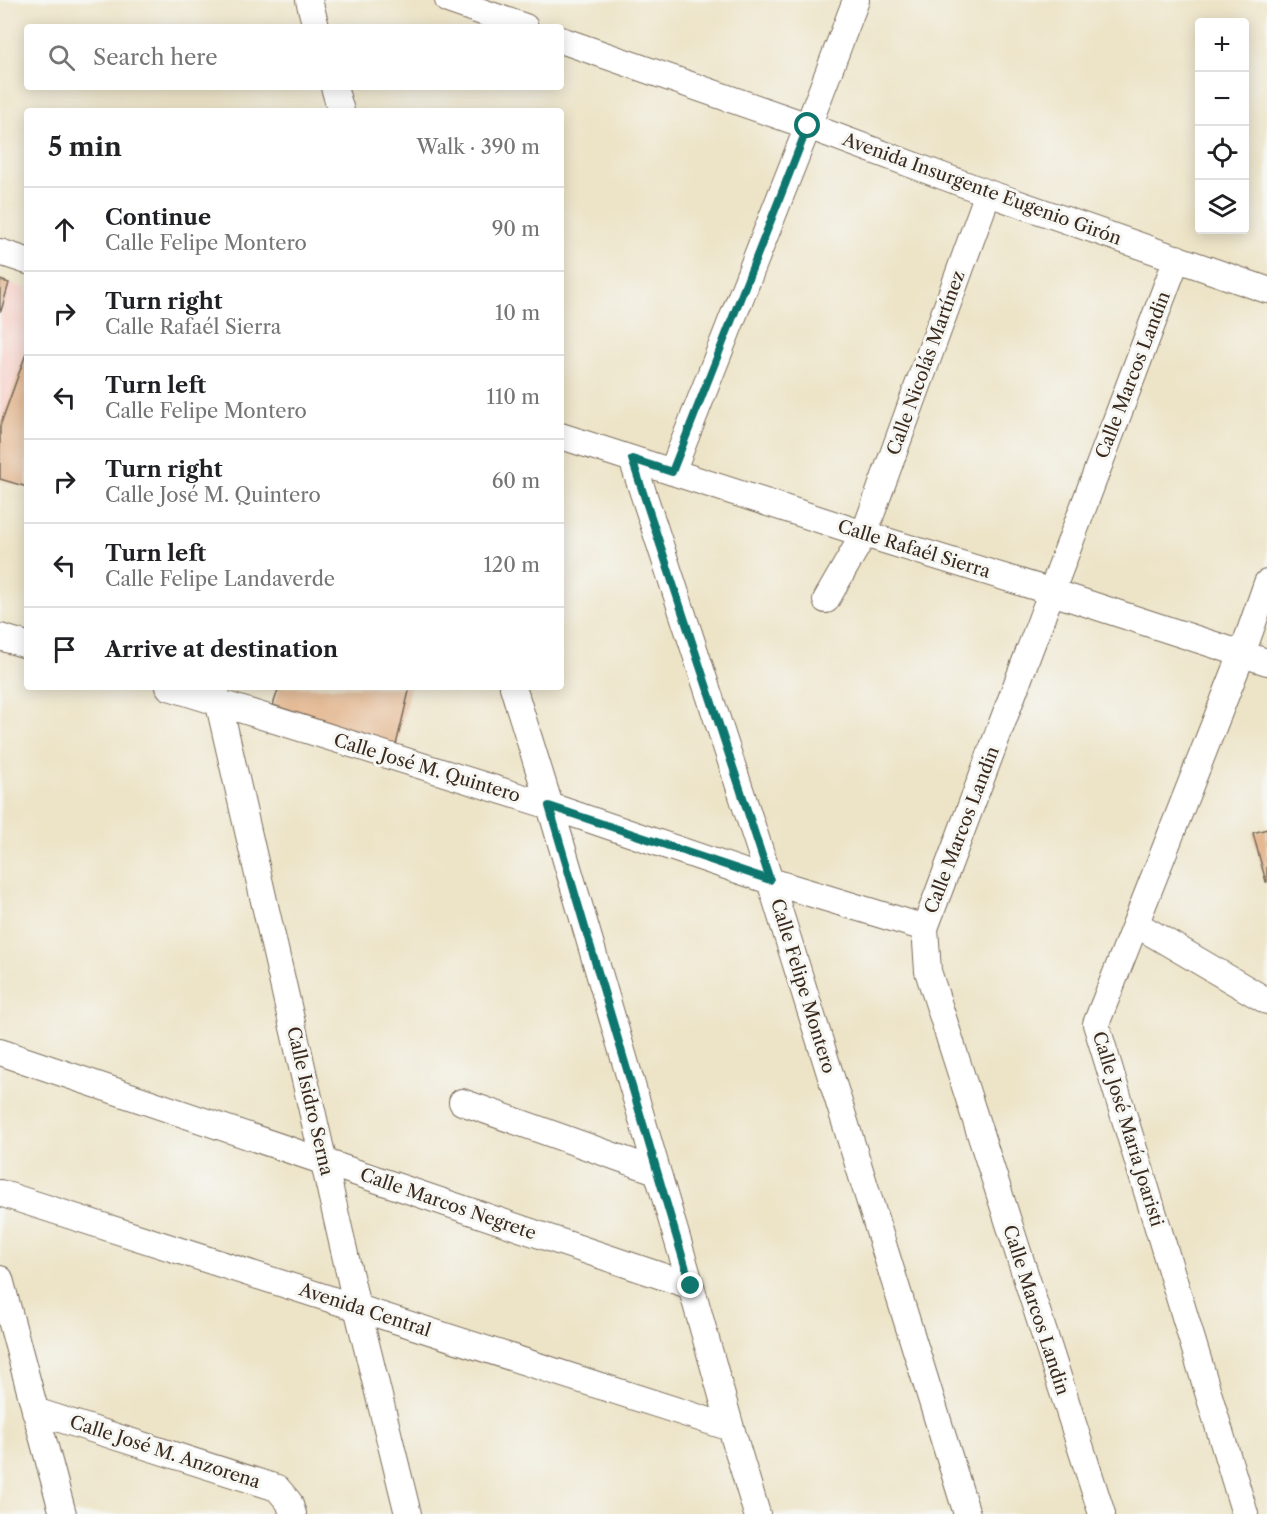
<!DOCTYPE html>
<html lang="en">
<head>
<meta charset="utf-8">
<style>
  body { margin:0; font-family:"Libre Caslon Text",serif; background:#f6f6f6; color:#202124 }
  .controls { position:absolute; right:18px; top:18px; display:grid; overflow:hidden; border-radius:6px; box-shadow:0 3px 15px #0003 }
  .controls button { width:54px; height:54px; display:grid; place-items:center; padding:0; border:0; border-bottom:2px solid #e0e0e0; background:#fff; color:#202124; font:30px sans-serif }
  .stop { position:absolute; width:18px; height:18px; margin:-14px; border:4px solid #0f766e; border-radius:50%; background:#fff }
  .stop.end { background:#0f766e; border-color:#fff; box-shadow:0 2px 6px #0008 }
  .list { margin:0; padding:0; list-style:none }
  h2 { display:flex; justify-content:space-between; align-items:center; height:78px; margin:0; padding:0 24px; font-size:26px }
  h2 small { font-size:20px; font-weight:400; color:#757577 }
  .list li { display:grid; grid-template-columns:39px 1fr auto; gap:18px; align-items:center; box-sizing:border-box; height:84px; padding:0 24px; border-top:2px solid #e0e0e0 }
  .list b { display:block; font-size:22px; white-space:nowrap }
  .list p { margin:0; font-size:20px; white-space:nowrap; color:#757577 }
  .list em { font-size:20px; font-style:normal; color:#757577 }
  .icon { flex:none; width:33px; height:33px; fill:none; stroke:currentColor; stroke-width:2; stroke-linecap:round; stroke-linejoin:round }
  .map { position:relative; flex:none; width:1267px; height:1514px; overflow:hidden }
  .search { position:absolute; background:#fff; box-shadow:0 3px 15px #0003; left:24px; top:24px; width:540px; height:66px; display:flex; align-items:center; gap:15px; box-sizing:border-box; padding:0 21px; border-radius:6px; color:#757577; font-size:22px }
  .panel { position:absolute; background:#fff; box-shadow:0 3px 15px #0003; left:24px; top:108px; width:540px; height:582px; border-radius:6px }
  .map>svg:first-child { display:block }
  .built { fill:#f7d1c9 }
  .building { fill:#e2b186 }
  .lines { fill:none; stroke-linecap:round; stroke-linejoin:round }
  .minor-casing { stroke:#796b5a; stroke-width:28 }
  .minor { stroke:#fff; stroke-width:26 }
  .route { stroke:#0f766e; stroke-width:8 }
  .labels { text-anchor:middle; stroke-width:6; stroke-linejoin:round; paint-order:stroke }
  .street-label { font-size:18px; fill:#3b2a1e; stroke:#f6f6f2 }
</style>
</head>
<body>
<div class="map">
<svg width="1267" height="1514" viewBox="0 0 1267 1514">
  <rect width="100%" height="100%" fill="#f6f6f2"/>
  <filter id="ink" filterUnits="userSpaceOnUse"><feTurbulence type="fractalNoise" baseFrequency=".0167" numOctaves="2"/><feDisplacementMap in="SourceGraphic" scale="12" xChannelSelector="R" yChannelSelector="G"/><feConvolveMatrix kernelMatrix="1 2 1 2 8 2 1 2 1" color-interpolation-filters="sRGB"/></filter>
  <filter id="wash" filterUnits="userSpaceOnUse"><feTurbulence type="fractalNoise" baseFrequency=".008" numOctaves="4" result="noise"/><feDisplacementMap in="SourceGraphic" scale="24" xChannelSelector="R" yChannelSelector="G"/><feGaussianBlur stdDeviation="1.35" result="paint"/><feColorMatrix in="noise" values="0 0 0 0 0 0 0 0 0 0 0 0 0 0 0 0 0 1.4 0 .05"/><feComposite in="paint" operator="in"/></filter>
  <g filter="url(#wash)">
    <rect width="100%" height="100%" fill="#ede4c8"/>
    <path class="built" d="M0,280L27,289V487L0,479Z"/>
    <g id="blocks">
      <path class="building" d="M0,280L9,283L1,311H0Z
        M27,351V487L0,479V426Z
        M279,687H410L396,745L273,705Z
        M1267,829V882H1266L1253,833Z"/>
    </g>
  </g>
  <g filter="url(#ink)">
    <use href="#blocks" fill-opacity="0" stroke="#796b5a" stroke-width="1.5"/>
    <g class="lines">
      <g class="minor-casing">
        <path id="minor" d="M309,0L316,27
          M448,0L525,27
          M561,40L808,126L988,193L1267,290
          M334,87L341,111
          M0,252L27,261
          M561,436L864,534L1052,592L1267,662
          M632,459L770,881L967,1514
          M672,472L808,126L856,0
          M826,600L864,534L988,193
          M0,637L27,645
          M169,687L550,806L770,881L925,928
          M215,687L357,1307L408,1514
          M513,687L550,806L691,1286L731,1428L757,1514
          M1136,924L1267,1001
          M0,1052L691,1286
          M462,1102L656,1171
          M0,1193L731,1428
          M0,1279L63,1514
          M35,1411L277,1488L289,1502L293,1514
          M1102,1514L928,971L925,928L1177,258
          M1245,1514L1096,1024L1242,654L1267,583"/>
      </g>
      <use href="#minor" class="minor"/>
    </g>
  </g>
  <g class="lines" filter="url(#ink)">
    <path class="route" d="M691,1286L549,806L770,880L632,459L672,472L808,126"/>
  </g>
  <g class="labels">
    <g class="street-label">
      <text transform="translate(982 189) rotate(20)" y="6">Avenida Insurgente Eugenio Girón</text>
      <text transform="translate(926 363) rotate(-70)" y="6">Calle Nicolás Martínez</text>
      <text transform="translate(1133 375) rotate(-69)" y="6">Calle Marcos Landin</text>
      <text transform="translate(914 549) rotate(17)" y="6">Calle Rafaél Sierra</text>
      <text transform="translate(427 768) rotate(17)" y="6">Calle José M. Quintero</text>
      <text transform="translate(962 830) rotate(-69)" y="6">Calle Marcos Landin</text>
      <text transform="translate(803 986) rotate(73)" y="6">Calle Felipe Montero</text>
      <text transform="translate(310 1101) rotate(77)" y="6">Calle Isidro Serna</text>
      <text transform="translate(1128 1129) rotate(73)" y="6">Calle José María Joaristi</text>
      <text transform="translate(448 1204) rotate(19)" y="6">Calle Marcos Negrete</text>
      <text transform="translate(365 1310) rotate(18)" y="6">Avenida Central</text>
      <text transform="translate(1036 1310) rotate(72)" y="6">Calle Marcos Landin</text>
      <text transform="translate(165 1452) rotate(18)" y="6">Calle José M. Anzorena</text>
    </g>
  </g>
</svg>
<div class="controls">
<button>+</button>
<button>−</button>
<button><svg class="icon" aria-label="locate" viewBox="0 0 24 24"><circle cx="12" cy="12" r="6"/><path d="M12 2v4M12 18v4M2 12h4M18 12h4"/></svg></button>
<button><svg class="icon" aria-label="layers" viewBox="0 0 24 24"><path d="M12 4l9 5-9 5-9-5zM3 14l9 5 9-5"/></svg></button>
</div>
<div class="stop" style="left:808px;top:126px"></div>
<div class="stop end" style="left:691px;top:1286px"></div>
<div class="search"><svg class="icon" aria-label="search" viewBox="0 0 24 24"><circle cx="10" cy="10" r="6"/><path d="M15 15l6 6"/></svg>Search here</div>
<section class="panel">
<h2>5 min<small>Walk · 390 m</small></h2>
<ul class="list">
<li><svg class="icon" aria-label="ahead" viewBox="0 0 24 24"><path d="M12 20V5M6 11l6-6 6 6"/></svg><div><b>Continue</b><p>Calle Felipe Montero</p></div><em>90 m</em></li>
<li><svg class="icon" aria-label="right" viewBox="0 0 24 24"><path d="M7 20v-9h11M14 6l5 5-5 5"/></svg><div><b>Turn right</b><p>Calle Rafaél Sierra</p></div><em>10 m</em></li>
<li><svg class="icon" aria-label="left" viewBox="0 0 24 24"><path d="M17 20v-9H6M10 6l-5 5 5 5"/></svg><div><b>Turn left</b><p>Calle Felipe Montero</p></div><em>110 m</em></li>
<li><svg class="icon" aria-label="right" viewBox="0 0 24 24"><path d="M7 20v-9h11M14 6l5 5-5 5"/></svg><div><b>Turn right</b><p>Calle José M. Quintero</p></div><em>60 m</em></li>
<li><svg class="icon" aria-label="left" viewBox="0 0 24 24"><path d="M17 20v-9H6M10 6l-5 5 5 5"/></svg><div><b>Turn left</b><p>Calle Felipe Landaverde</p></div><em>120 m</em></li>
<li><svg class="icon" aria-label="arrive" viewBox="0 0 24 24"><path d="M6 21V4h12l-3 4 3 4H6"/></svg><div><b>Arrive at destination</b></div></li>
</ul>
</section>
</div>
</body>
</html>
